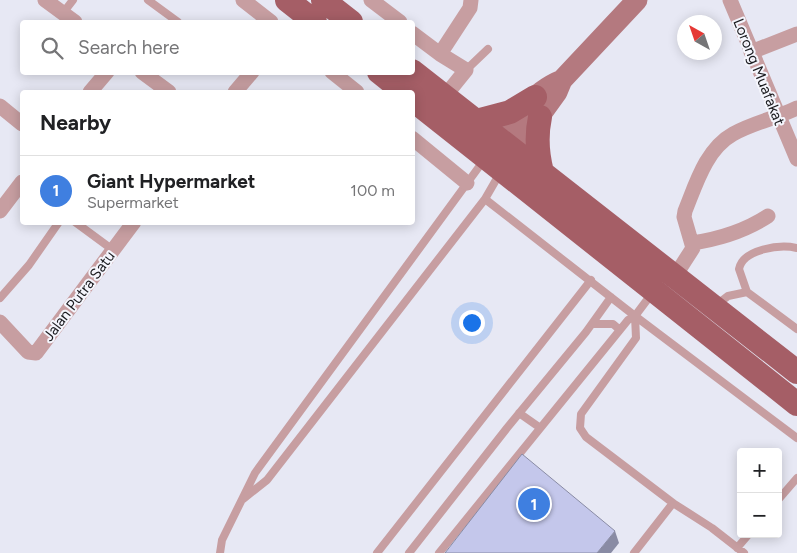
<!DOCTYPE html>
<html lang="en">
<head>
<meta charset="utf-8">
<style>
  body { margin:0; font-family:Figtree,sans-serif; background:#f2f2f2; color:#202124 }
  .controls { position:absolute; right:15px; bottom:15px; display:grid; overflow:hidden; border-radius:5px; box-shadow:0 2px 12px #0003 }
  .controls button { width:45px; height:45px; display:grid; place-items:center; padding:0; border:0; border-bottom:1px solid #e0e0e0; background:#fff; color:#202124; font:25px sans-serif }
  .compass { position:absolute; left:677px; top:15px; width:45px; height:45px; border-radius:50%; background:#fff; box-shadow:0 2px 12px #0003; rotate:320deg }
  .you { position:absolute; left:471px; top:322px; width:18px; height:18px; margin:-12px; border:4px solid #fff; border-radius:50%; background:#1a73e8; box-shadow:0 0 0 8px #1a73e833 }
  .badge { display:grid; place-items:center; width:32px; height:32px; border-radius:50%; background:#a07224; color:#fff; font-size:16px; font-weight:700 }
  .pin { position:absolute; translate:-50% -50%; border:2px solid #fff; box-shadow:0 1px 5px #0006 }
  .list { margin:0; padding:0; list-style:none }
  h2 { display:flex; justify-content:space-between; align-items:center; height:65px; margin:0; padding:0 20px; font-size:21px }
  h2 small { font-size:16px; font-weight:400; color:#757577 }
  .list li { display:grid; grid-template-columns:32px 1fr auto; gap:15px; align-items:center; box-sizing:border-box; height:70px; padding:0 20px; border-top:1px solid #e0e0e0 }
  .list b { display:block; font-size:19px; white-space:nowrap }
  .list p { margin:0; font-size:16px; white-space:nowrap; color:#757577 }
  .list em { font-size:16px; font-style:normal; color:#757577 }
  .icon { flex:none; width:28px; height:28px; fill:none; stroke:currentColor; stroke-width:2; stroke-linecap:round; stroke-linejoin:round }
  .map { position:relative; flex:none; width:797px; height:553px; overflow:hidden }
  .search { position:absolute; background:#fff; box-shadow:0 2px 12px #0003; left:20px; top:20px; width:395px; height:55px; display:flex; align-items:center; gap:12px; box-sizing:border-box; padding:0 18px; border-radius:5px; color:#757577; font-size:19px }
  .panel { position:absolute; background:#fff; box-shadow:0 2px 12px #0003; left:20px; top:90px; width:395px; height:135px; border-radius:5px }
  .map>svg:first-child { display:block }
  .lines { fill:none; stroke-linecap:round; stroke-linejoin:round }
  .lane { stroke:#c79ea1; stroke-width:8 }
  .street { stroke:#c79ea1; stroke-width:15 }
  .secondary { stroke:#b4797f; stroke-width:21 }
  .primary { stroke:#a55e66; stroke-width:24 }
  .shaded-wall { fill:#898ba4 }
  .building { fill:#c4c7eb; stroke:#898ba4 }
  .labels { text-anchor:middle; stroke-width:4; stroke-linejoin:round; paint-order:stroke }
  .street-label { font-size:15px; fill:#1b1b1f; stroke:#f5f6fd }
</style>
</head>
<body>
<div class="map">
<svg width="797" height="553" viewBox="0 0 797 553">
  <rect width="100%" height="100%" fill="#e7e8f4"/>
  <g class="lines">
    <path class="lane" d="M148,0L178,22
      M63,13L73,0
      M466,70L488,49
      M485,199L635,316L797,438
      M75,222L113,250
      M747,292L739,269C743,249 780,244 797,248
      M0,298L29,265L59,222
      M715,306L728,296L747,292L797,329
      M592,324H613L620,330
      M519,413L539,427
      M243,499L267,480L485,199L500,173
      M778,500L797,478
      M673,503L712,528L744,553
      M737,548L749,534
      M220,553L222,540L255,473L484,160
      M377,553L591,280
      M409,553L507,428L586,332L611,297
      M439,553L628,320L635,316
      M634,553L673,503L586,437L580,428L581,414L636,338L635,316L653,292"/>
    <path class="street" d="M45,0L75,22
      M243,0L271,22
      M371,0L400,22
      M730,0L797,159
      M412,33L440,54L466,70L445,96
      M751,52L797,34
      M440,54L470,8L471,0
      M142,72L169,92
      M332,72L357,92
      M90,92L107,72
      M235,92L252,72
      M0,106L22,124
      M412,138L467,183
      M0,211L22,182
      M692,243C719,239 745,231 768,216
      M675,276L693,248L684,217L685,211C696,184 706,149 733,134C752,123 777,118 797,108
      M0,322L28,352L36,353L134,222"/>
    <path class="secondary" d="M489,153C507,126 531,92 562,80L637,0
      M505,164L557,92L562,80"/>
    <path class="primary" d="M287,0L315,22
      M323,0L351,22
      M412,71L797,372
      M379,72L404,92
      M412,99L797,404
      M540,117C536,136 537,153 542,172
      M476,121L510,112L535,97"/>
  </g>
  <path class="shaded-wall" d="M615,531L619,543L611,553H597Z"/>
  <path class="building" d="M522,454L615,531L597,553H445Z"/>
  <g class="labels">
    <g class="street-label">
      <text transform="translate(759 72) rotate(68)" y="5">Lorong Muafakat</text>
      <text transform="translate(79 296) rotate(-53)" y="5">Jalan Putra Satu</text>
    </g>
  </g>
</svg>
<div class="controls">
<button>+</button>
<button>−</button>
</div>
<svg class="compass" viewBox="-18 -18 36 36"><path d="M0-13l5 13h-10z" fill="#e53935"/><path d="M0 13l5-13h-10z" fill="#757577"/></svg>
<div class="you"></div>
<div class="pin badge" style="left:534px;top:504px;background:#3f7fe0">1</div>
<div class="search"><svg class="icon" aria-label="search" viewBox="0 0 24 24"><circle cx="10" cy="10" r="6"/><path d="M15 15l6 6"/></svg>Search here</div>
<section class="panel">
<h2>Nearby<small></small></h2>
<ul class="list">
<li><span class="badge" style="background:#3f7fe0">1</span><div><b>Giant Hypermarket</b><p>Supermarket</p></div><em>100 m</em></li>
</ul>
</section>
</div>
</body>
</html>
